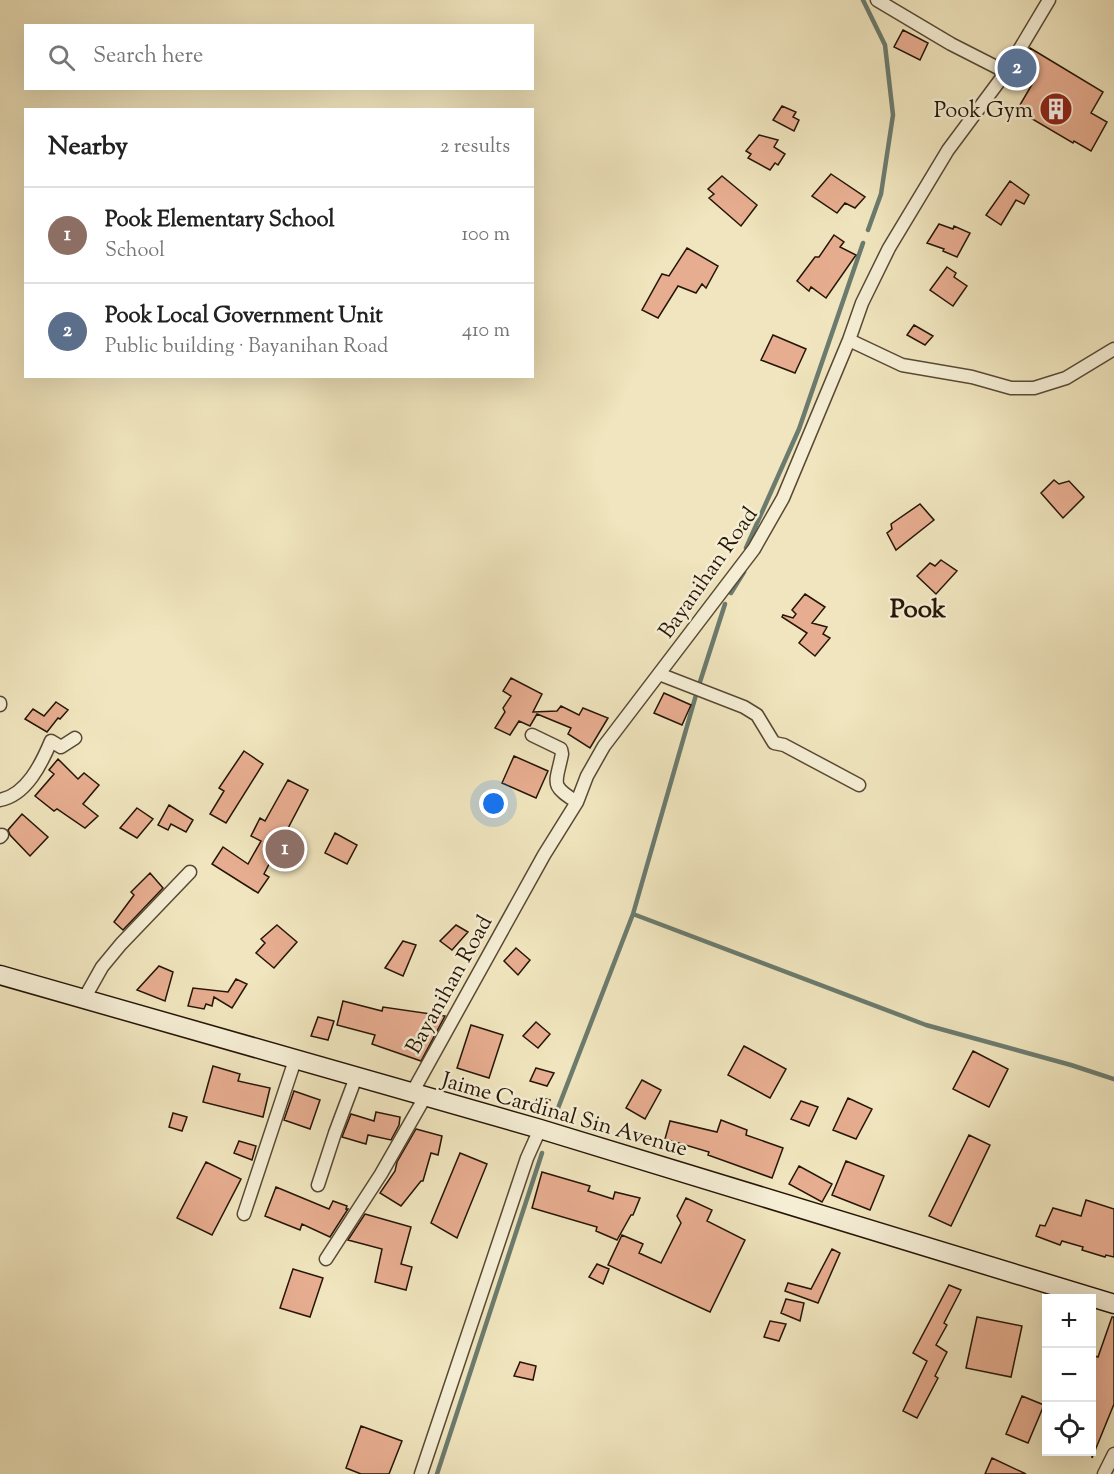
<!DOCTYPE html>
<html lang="en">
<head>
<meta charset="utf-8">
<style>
  body { margin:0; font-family:"Sorts Mill Goudy",serif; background:#f6f6f6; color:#222 }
  .controls { position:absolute; right:18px; bottom:18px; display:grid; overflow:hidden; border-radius:0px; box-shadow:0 6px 24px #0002 }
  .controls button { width:54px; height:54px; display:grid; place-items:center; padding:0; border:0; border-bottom:2px solid #e0e0e0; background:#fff; color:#222; font:30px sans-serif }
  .you { position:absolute; left:494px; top:804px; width:21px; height:21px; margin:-15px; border:4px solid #fff; border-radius:50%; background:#1a73e8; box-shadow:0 0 0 9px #1a73e833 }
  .badge { display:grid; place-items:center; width:39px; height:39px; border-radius:50%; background:#0b8043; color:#fff; font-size:20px; font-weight:700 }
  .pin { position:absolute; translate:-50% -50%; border:3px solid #fff; box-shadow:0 2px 6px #0006 }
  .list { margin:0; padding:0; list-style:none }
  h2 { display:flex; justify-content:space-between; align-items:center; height:78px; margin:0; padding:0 24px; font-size:26px }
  h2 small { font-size:20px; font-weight:400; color:#767676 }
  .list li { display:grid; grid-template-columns:39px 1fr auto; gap:18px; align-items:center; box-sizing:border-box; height:96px; padding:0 24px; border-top:2px solid #e0e0e0 }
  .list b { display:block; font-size:22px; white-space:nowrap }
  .list p { margin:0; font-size:20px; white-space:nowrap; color:#767676 }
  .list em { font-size:20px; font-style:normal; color:#767676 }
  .icon { flex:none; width:33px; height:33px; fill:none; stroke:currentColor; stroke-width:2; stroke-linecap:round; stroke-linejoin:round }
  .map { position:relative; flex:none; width:1114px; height:1474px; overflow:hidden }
  .search { position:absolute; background:#fff; box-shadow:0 6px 24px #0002; left:24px; top:24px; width:510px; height:66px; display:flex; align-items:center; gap:15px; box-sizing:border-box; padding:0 21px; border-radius:0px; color:#767676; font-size:22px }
  .panel { position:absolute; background:#fff; box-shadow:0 6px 24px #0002; left:24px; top:108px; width:510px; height:270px; border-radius:0px }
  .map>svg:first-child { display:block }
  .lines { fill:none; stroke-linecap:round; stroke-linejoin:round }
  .stream { stroke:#6b7b6e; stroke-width:4.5 }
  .building { fill:#e7ad90; stroke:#251506; stroke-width:1.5 }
  .street-casing { stroke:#584934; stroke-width:15 }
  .secondary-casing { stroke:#251506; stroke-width:21 }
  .street { stroke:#f5eed5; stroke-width:12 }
  .secondary { stroke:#f5eed5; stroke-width:18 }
  .labels { text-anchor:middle; stroke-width:5; stroke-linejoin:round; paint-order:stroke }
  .poi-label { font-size:22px; fill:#251506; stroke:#f5eed5; text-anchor:end }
  .street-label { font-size:22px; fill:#251506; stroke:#f5eed5 }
  .quarter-label { font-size:26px; font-weight:bold; fill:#251506; stroke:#f5eed5 }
</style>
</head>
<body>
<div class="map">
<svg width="1114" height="1474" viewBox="0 0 1114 1474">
  <rect width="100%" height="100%" fill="#f0e5be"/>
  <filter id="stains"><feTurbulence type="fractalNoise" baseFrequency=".00333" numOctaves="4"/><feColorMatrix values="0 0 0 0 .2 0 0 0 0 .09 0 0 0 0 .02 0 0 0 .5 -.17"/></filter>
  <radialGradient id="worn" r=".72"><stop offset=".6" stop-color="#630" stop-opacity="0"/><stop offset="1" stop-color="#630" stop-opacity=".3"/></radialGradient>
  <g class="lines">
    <path class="stream" d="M863,0L885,45L893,115L881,194L868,230
      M746,548L799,429L863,243
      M731,593L744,572
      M699,685L725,604
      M633,914L926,1025L1071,1065L1114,1079
      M555,1116L633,914L696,695
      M437,1474L542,1153"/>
  </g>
  <path class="building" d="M903,30L928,43L920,60L894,47Z
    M1030,48L1103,92L1091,113L1107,122L1091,151L1074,141L1073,143L1017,110L1034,81L1016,71Z
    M782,106L796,112L793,117L799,120L794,131L773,120Z
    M759,135L778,140L774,147L785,154L778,165L775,163L770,170L748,158L751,154L746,151Z
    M831,174L865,197L855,208L845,203L837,213L812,196Z
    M722,176L757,205L741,226L709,198L714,194L708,189Z
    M1010,181L1029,195L1024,204L1016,200L1001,225L986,215Z
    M939,224L953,229L954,226L970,233L957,257L943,251L944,249L927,243Z
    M834,235L844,242L840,247L856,255L826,298L811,287L809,291L797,281L815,257H819Z
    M687,248L718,266L706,288L702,284L696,293L678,286L658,318L642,310L662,274L669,276Z
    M947,267L956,273L954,277L967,286L953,306L930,290Z
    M914,325L933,336L925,345L907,335Z
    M773,335L806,349L795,373L761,360Z
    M1054,480L1059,484L1069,481L1084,497L1063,518L1041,493Z
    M920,504L934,520L896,550L887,533L892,529L891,524Z
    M941,560L957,571L936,594L917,576L930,563L935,566Z
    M805,594L825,607L812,623L827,627L823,634L830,638L815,656L799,643L807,633L782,617L783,615L793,618L796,614L792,610Z
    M511,678L542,694L533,712L557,711L561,706L579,715L583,708L608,718L590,748L568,734L571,728L537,714L530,726L519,721L510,735L495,728L505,712L503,708L511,696L503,691Z
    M664,693L691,705L682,725L654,713Z
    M56,702L68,710L60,719L58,718L47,732L25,719L33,709L44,716Z
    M244,751L263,764L226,823L210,814L224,791L219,788Z
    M514,756L548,771L536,798L502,783Z
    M58,759L78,779L84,773L99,785L83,804L98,816L85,828L57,809L54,811L35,796L54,774L49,770Z
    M288,780L308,790L264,874L269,877L258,893L212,864L223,847L248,864L261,841L251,836L260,818L265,821Z
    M169,805L193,820L186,832L171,824L168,830L158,825Z
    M137,808L153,819L137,838L120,828Z
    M22,814L48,837L30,856L10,835L8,830Z
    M335,833L357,845L347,864L325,853Z
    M150,873L163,888L123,930L114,922L134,895L131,892Z
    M277,925L297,942L274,968L256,953L265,943L261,939Z
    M456,925L468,932L452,950L440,941Z
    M403,941L416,945L403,976L385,968Z
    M516,948L530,960L518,975L504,961Z
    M159,966L173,972L165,1001L137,990Z
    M236,979L247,984L232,1008L214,997L212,1006L206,1004L204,1009L188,1006L193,988L228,992Z
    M343,1001L382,1011L383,1007L445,1016L421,1061L372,1044L375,1035L337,1025Z
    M318,1017L334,1021L328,1040L311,1036Z
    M536,1022L550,1034L538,1048L523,1036Z
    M471,1025L503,1035L489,1078L457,1068Z
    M744,1046L786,1069L770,1098L728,1075Z
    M973,1051L1008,1069L989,1107L953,1089Z
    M213,1066L240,1074L238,1081L270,1088L263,1117L203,1102Z
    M536,1068L554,1073L547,1086L530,1081Z
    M642,1080L661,1090L645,1119L626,1108Z
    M294,1091L320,1100L310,1129L284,1120Z
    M538,1097L550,1100L544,1114L532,1109Z
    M848,1098L872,1109L856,1139L833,1130Z
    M801,1101L818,1107L809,1126L791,1119Z
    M376,1112L400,1117L399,1125L391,1140L368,1135L366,1144L342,1137L351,1114L374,1121Z
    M173,1113L187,1117L182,1131L169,1127Z
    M721,1120L747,1130L746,1135L783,1148L772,1178L708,1155L709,1152L665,1139L670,1121L717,1132Z
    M416,1129L442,1136L438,1155L431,1153L423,1181H421L401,1206L380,1193L395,1171L397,1162Z
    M969,1135L990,1145L951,1226L929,1216Z
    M239,1141L256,1146L252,1160L234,1153Z
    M460,1153L487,1164L457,1238L431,1223Z
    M846,1161L884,1176L870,1210L832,1195Z
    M206,1162L241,1179L212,1235L177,1218Z
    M799,1166L832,1184L822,1202L789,1184Z
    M542,1172L590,1186L588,1191L613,1199L615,1192L640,1198L633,1215H631L617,1240L596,1231L597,1227L532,1208Z
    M276,1187L329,1209L333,1201L347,1206L346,1209H348L330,1237L302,1224L300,1230L265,1216Z
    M686,1198L712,1210L707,1221L745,1240L710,1312L608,1265L622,1235L643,1244L639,1253L661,1263L681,1223L677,1216Z
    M1086,1200L1114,1209V1257L1106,1255L1105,1257L1082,1250L1083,1247L1062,1241L1060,1245L1036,1236L1040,1225L1045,1226L1053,1208L1081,1216Z
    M365,1214L411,1227L401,1264L412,1267L406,1290L375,1282L382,1249L348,1240Z
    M832,1249L840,1253L818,1303L785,1291L788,1283L811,1289Z
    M597,1264L609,1269L603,1284L589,1277Z
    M293,1269L323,1278L310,1317L280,1308Z
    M949,1285L961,1290L944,1323L947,1325L936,1345L947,1352L935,1376L938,1378L917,1418L903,1411L927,1361L913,1353Z
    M786,1299L804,1303L800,1321L781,1313Z
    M977,1317L1022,1326L1011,1377L966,1368Z
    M1112,1317H1114V1404L1092,1458V1355L1098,1357Z
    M770,1321L786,1324L779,1341L764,1337Z
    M520,1362L536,1366L533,1380L514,1376Z
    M1022,1396L1044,1405L1028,1443L1006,1434Z
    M361,1426L402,1441L389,1474H361L346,1468Z
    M992,1458L1026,1474H985Z"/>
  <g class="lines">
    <g class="street-casing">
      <path id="street" d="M877,0L951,44L1006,72
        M849,340L902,365L972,377L1011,388H1034L1066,378L1114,349
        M659,674L744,707L757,715L774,743L784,745L859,785
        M0,705V703
        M532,735L561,749L562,754C556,784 549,785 577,802
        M0,800C26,795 41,765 51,741L61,747L75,738
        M0,837L2,835
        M84,999L102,967L121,944L190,872
        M412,1093L544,855L577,802L587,776L604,746L754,549L783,498L849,340L862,303L889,248L948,150L1006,72L1049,0
        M318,1185L335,1133L356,1077
        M244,1214L295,1060
        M326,1259L381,1174L425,1097
        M421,1474L527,1158L540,1129
        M1104,1474L1114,1454"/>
    </g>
    <g class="secondary-casing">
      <path id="secondary" d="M0,975L540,1129L1114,1304"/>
    </g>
    <use href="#street" class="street"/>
    <use href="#secondary" class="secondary"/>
  </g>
  <defs>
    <g id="building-disc" transform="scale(1.725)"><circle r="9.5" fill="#8f2418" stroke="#f5eed5"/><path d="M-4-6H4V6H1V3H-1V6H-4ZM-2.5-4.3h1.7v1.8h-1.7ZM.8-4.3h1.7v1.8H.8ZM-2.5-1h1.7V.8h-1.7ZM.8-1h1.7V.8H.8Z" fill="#fff"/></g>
  </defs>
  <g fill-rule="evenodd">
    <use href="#building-disc" x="1056" y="109"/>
  </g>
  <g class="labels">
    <g class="poi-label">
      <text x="1033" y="117">Pook Gym</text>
    </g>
    <g class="street-label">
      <text transform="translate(707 572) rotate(-55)" y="8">Bayanihan Road</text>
      <text transform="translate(448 984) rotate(-61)" y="8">Bayanihan Road</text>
      <text transform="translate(565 1113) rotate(16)" y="8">Jaime Cardinal Sin Avenue</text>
    </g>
    <g class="quarter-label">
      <text x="918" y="617">Pook</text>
    </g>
  </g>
  <rect width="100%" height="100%" filter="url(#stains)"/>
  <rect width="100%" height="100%" fill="url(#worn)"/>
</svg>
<div class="controls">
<button>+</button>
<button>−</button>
<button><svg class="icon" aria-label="locate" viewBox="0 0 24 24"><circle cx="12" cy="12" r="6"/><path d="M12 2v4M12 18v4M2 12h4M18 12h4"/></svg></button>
</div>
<div class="you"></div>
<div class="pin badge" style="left:285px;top:849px;background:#8d6e63">1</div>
<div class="pin badge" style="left:1017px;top:68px;background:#5c6f8a">2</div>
<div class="search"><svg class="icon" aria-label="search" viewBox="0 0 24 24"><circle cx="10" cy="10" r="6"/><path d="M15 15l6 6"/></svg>Search here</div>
<section class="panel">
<h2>Nearby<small>2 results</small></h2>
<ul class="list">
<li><span class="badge" style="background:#8d6e63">1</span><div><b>Pook Elementary School</b><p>School</p></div><em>100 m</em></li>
<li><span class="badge" style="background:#5c6f8a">2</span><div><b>Pook Local Government Unit</b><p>Public building · Bayanihan Road</p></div><em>410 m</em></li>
</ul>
</section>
</div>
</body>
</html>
